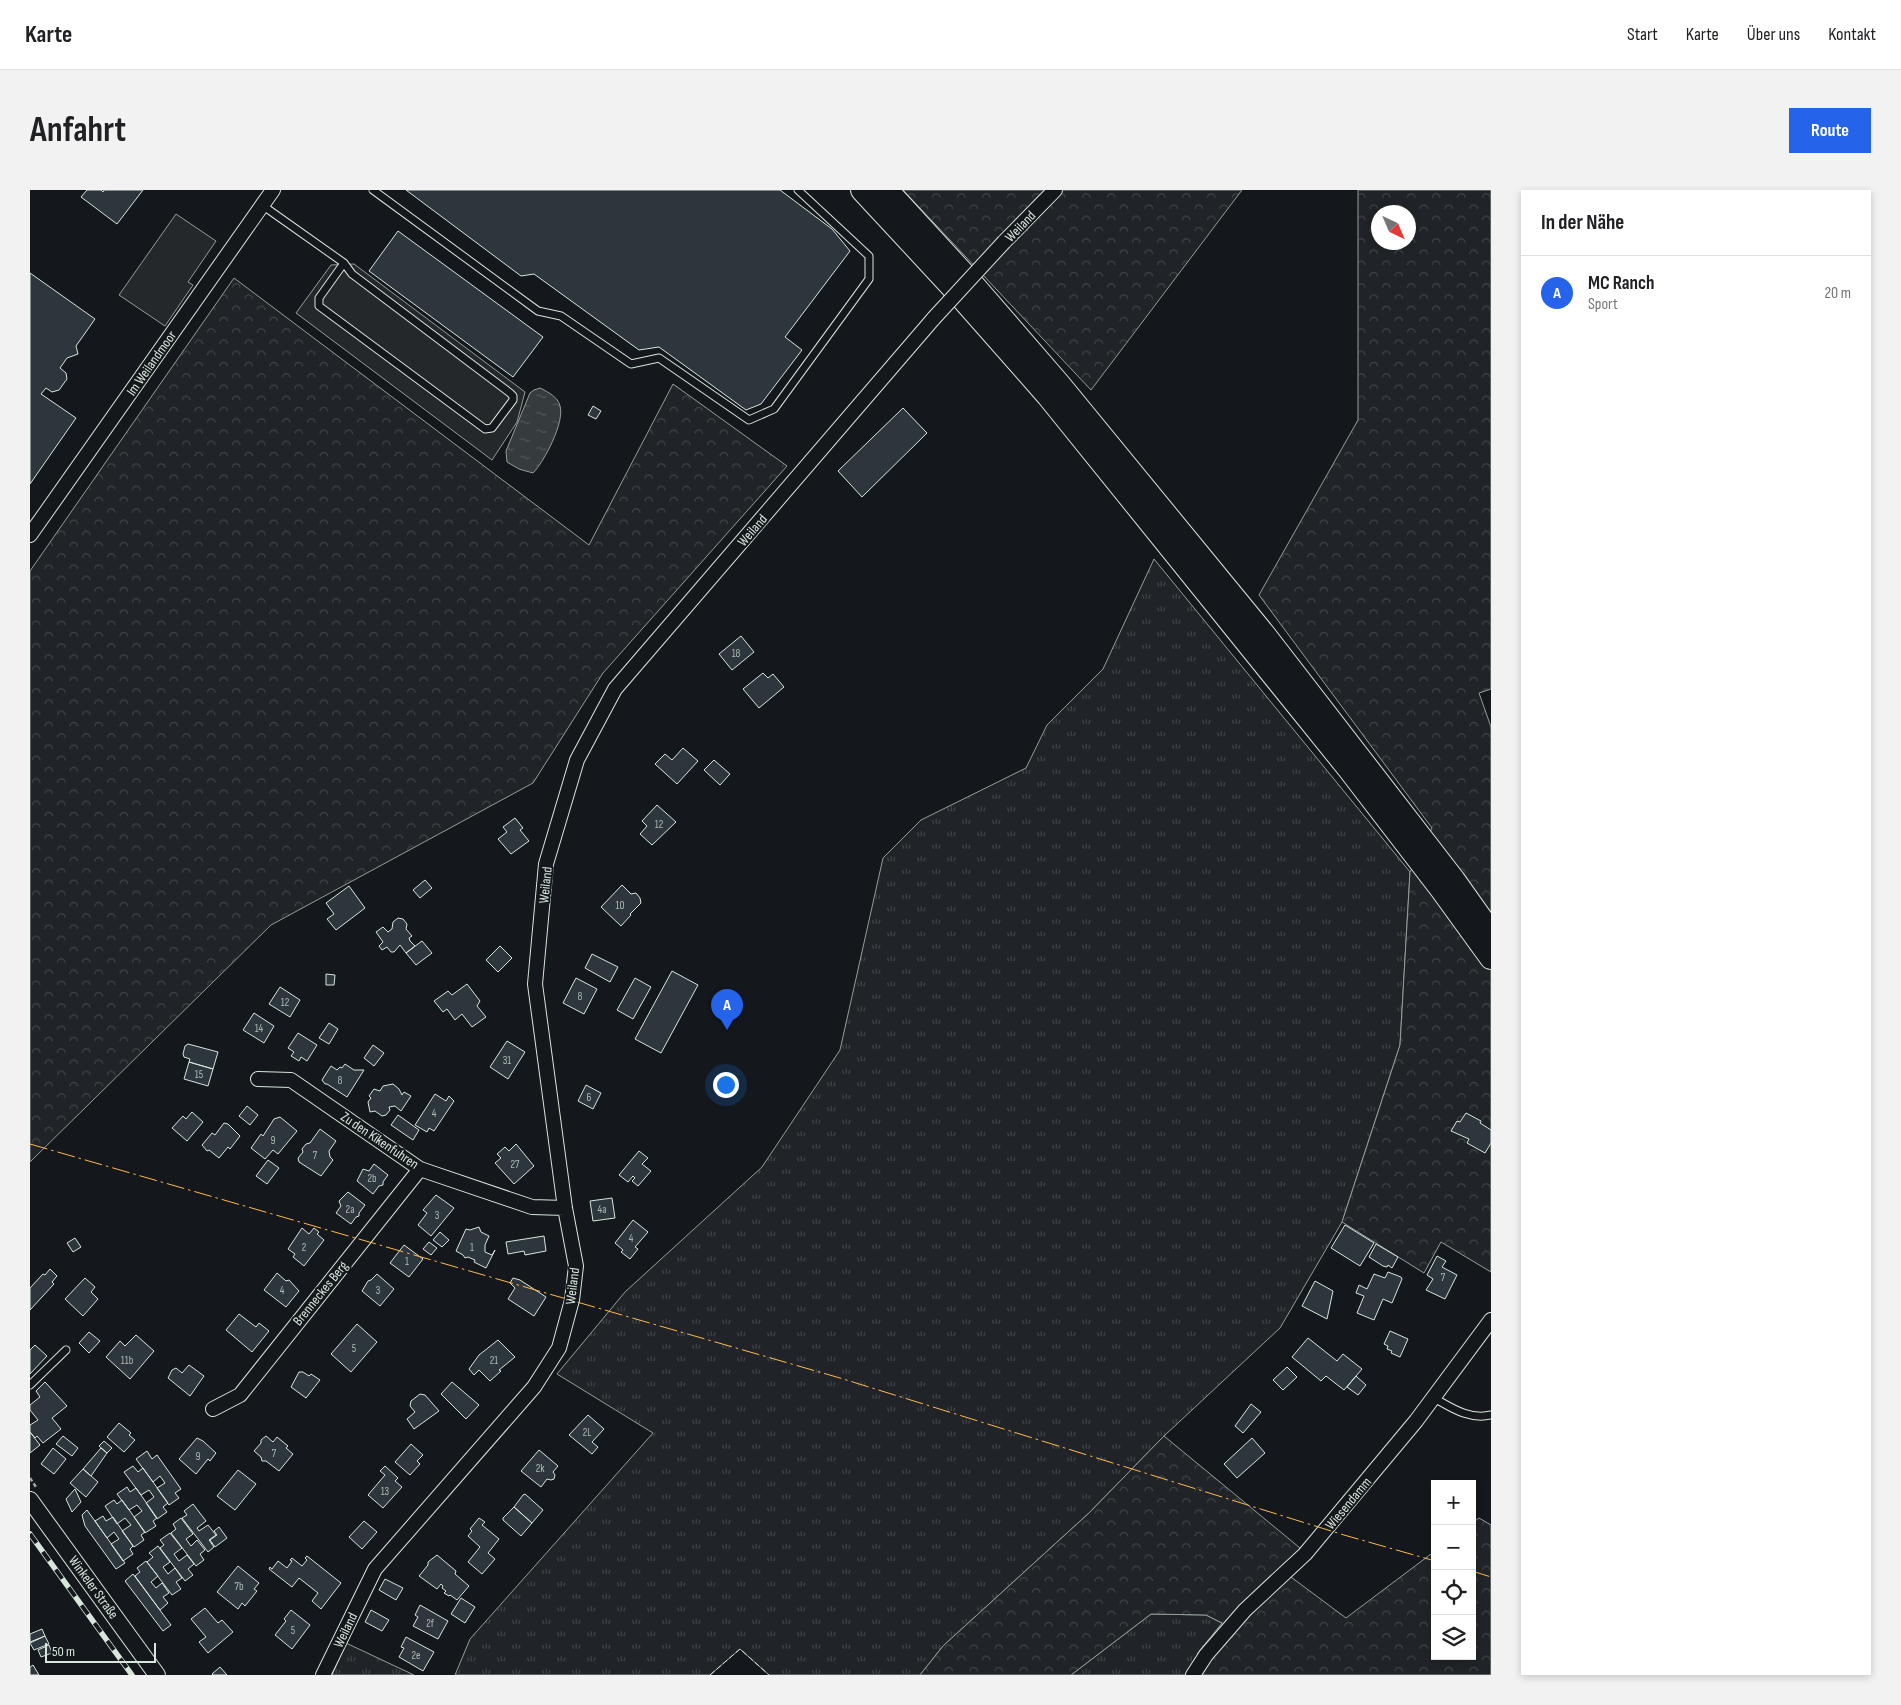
<!DOCTYPE html>
<html lang="de">
<head>
<meta charset="utf-8">
<style>
  body { margin:0; font-family:"Sofia Sans Condensed",sans-serif; background:#f2f2f2; color:#202124 }
  .controls { position:absolute; right:15px; bottom:15px; display:grid; overflow:hidden; border-radius:0px; box-shadow:0 2px 8px #0003 }
  .controls button { width:45px; height:45px; display:grid; place-items:center; padding:0; border:0; border-bottom:1px solid #e0e0e0; background:#fff; color:#202124; font:25px sans-serif }
  .compass { position:absolute; left:1341px; top:15px; width:45px; height:45px; border-radius:50%; background:#fff; box-shadow:0 2px 8px #0003; rotate:136deg }
  .scale { position:absolute; left:15px; bottom:12px; width:111px; box-sizing:border-box; padding-left:5px; border:2px solid #d8e6dc; border-top:0; font-size:14px; line-height:18px; white-space:nowrap; color:#d8e6dc; -webkit-text-stroke:4px #14181c; paint-order:stroke }
  .you { position:absolute; left:695px; top:894px; width:18px; height:18px; margin:-12px; border:4px solid #fff; border-radius:50%; background:#1a73e8; box-shadow:0 0 0 8px #1a73e833 }
  .badge { display:grid; place-items:center; width:32px; height:32px; border-radius:50%; background:#2563eb; color:#fff; font-size:16px; font-weight:700 }
  .pin { position:absolute; translate:-50% -41px; filter:drop-shadow(0 1px 2px #0008) }
  .pin::after { content:''; position:absolute; top:26px; width:18px; height:15px; background:inherit; clip-path:polygon(0 0,100% 0,50% 100%) }
  .list { margin:0; padding:0; list-style:none }
  h2 { display:flex; justify-content:space-between; align-items:center; height:65px; margin:0; padding:0 20px; font-size:21px }
  h2 small { font-size:16px; font-weight:400; color:#757577 }
  .list li { display:grid; grid-template-columns:32px 1fr auto; gap:15px; align-items:center; box-sizing:border-box; height:75px; padding:0 20px; border-top:1px solid #e0e0e0 }
  .list b { display:block; font-size:19px; white-space:nowrap }
  .list p { margin:0; font-size:16px; white-space:nowrap; color:#757577 }
  .list em { font-size:16px; font-style:normal; color:#757577 }
  .icon { flex:none; width:28px; height:28px; fill:none; stroke:currentColor; stroke-width:2; stroke-linecap:round; stroke-linejoin:round }
  .map { position:relative; flex:none; width:1461px; height:1485px; overflow:hidden; border-radius:0px }
  header { display:flex; align-items:center; gap:30px; box-sizing:border-box; height:70px; padding:0 25px; background:#fff; border-bottom:1px solid #e0e0e0 }
  header strong { font-size:24px }
  nav { display:flex; gap:28px; margin-inline-start:auto; font-size:18px }
  .intro { display:flex; align-items:center; justify-content:space-between; box-sizing:border-box; height:120px; padding:0 30px }
  h1 { margin:0; font-size:35px }
  .button { padding:12px 22px; border-radius:0px; background:#2563eb; color:#fff; font-size:18px; font-weight:700 }
  main { display:flex; gap:30px; padding:0 30px }
  aside { flex:1; background:#fff; border-radius:0px; box-shadow:0 2px 8px #0003 }
  .map>svg:first-child { display:block }
  .grass { fill:url(#grass-tufts); stroke:#939e99 }
  .forest { fill:url(#forest-crowns); stroke:#939e99; fill-rule:evenodd }
  .parking { fill:#24282b; stroke:#939e99 }
  .water { fill:url(#water-ripples); stroke:#939e99 }
  .building { fill:#2c363c; stroke:#d8e6dc }
  .lines { fill:none; stroke-linecap:round; stroke-linejoin:round }
  .service-casing { stroke:#d8e6dc; stroke-width:9 }
  .minor-casing { stroke:#d8e6dc; stroke-width:16 }
  .tertiary-casing { stroke:#d8e6dc; stroke-width:18 }
  .trunk-casing { stroke:#d8e6dc; stroke-width:24 }
  .path { stroke:#9da8a2; stroke-width:2.5; stroke-dasharray:4 2.5; stroke-linecap:butt }
  .service { stroke:#14181c; stroke-width:7 }
  .minor { stroke:#14181c; stroke-width:14 }
  .tertiary { stroke:#14181c; stroke-width:16 }
  .trunk { stroke:#14181c; stroke-width:22 }
  .rail-casing { stroke:#d8e6dc; stroke-width:5.5 }
  .rail { stroke:#14181c; stroke-width:4; stroke-dasharray:11; stroke-linecap:butt }
  .minor-bridge-casing { stroke:#d8e6dc; stroke-width:16; stroke-linecap:butt }
  .minor-bridge { stroke:#14181c; stroke-width:14 }
  .fence { stroke:#d8e6dc; stroke-width:1; stroke-dasharray:6 2.5; stroke-linecap:butt }
  .power { stroke:#ffb74d; stroke-width:1; stroke-dasharray:18 4 2.5 4; stroke-linecap:butt }
  .labels { text-anchor:middle; stroke-width:4; stroke-linejoin:round; paint-order:stroke }
  .number-label { font-size:11px; fill:#adbab4 }
  .street-label { font-size:14px; fill:#d8e6dc; stroke:#14181c }
</style>
</head>
<body>
<header>
<strong>Karte</strong>
<nav><a>Start</a><a>Karte</a><a>Über uns</a><a>Kontakt</a></nav>
</header>
<div class="intro"><h1>Anfahrt</h1><a class="button">Route</a></div>
<main>
<div class="map">
<svg width="1461" height="1485" viewBox="0 0 1461 1485">
  <defs>
    <pattern id="grass-tufts" width="24" height="20" patternUnits="userSpaceOnUse" patternTransform="scale(1.25)"><rect width="24" height="20" fill="#202428"/><path d="M3 7l-1-3M5 7V3M7 7l1-3M15 17l-1-3M17 17v-4M19 17l1-3" fill="none" stroke="#404447"/></pattern>
    <pattern id="forest-crowns" width="20" height="18" patternUnits="userSpaceOnUse" patternTransform="scale(1.25)"><rect width="20" height="18" fill="#202428"/><path d="M2 6a3 3 0 1 1 6 0M12 15a3 3 0 1 1 6 0" fill="none" stroke="#404447"/></pattern>
    <pattern id="water-ripples" width="26" height="14" patternUnits="userSpaceOnUse" patternTransform="scale(1.25)"><rect width="26" height="14" fill="#363b3e"/><path d="M2 4q2-2 4 0t4 0M15 11q2-2 4 0t4 0" fill="none" stroke="#525759"/></pattern>
  </defs>
  <rect width="100%" height="100%" fill="#14181c"/>
  <path class="grass" d="M1124,369L1380,682L1370,855L1312,1032L1250,1138L1134,1246L1059,1323L913,1456L890,1485H739L710,1459L680,1485H425L440,1449L623,1243L527,1184L595,1102L732,977L810,860L853,668L891,630L996,578L1017,535L1073,479Z
    M1121,1424L1176,1425L1192,1433L1189,1485H1041Z
    M316,1453L384,1485H302Z"/>
  <path class="forest" d="M873,0H1212L1061,200Z
    M1328,0H1461V499L1449,503L1461,537V1082L1411,1052L1394,1083L1312,1032L1370,855L1380,682L1402,638L1229,405L1328,230ZM1348,22H1378V52H1348Z
    M204,88L559,355L643,194L757,276L573,483L503,593L241,735L0,972V381Z
    M1134,1246L1270,1358L1261,1387L1316,1428L1405,1361V1466H1442V1333L1449,1328L1461,1335V1485H1172L1178,1475L1167,1464L1192,1433L1176,1425L1121,1424L1041,1485H890L913,1456L1059,1323Z"/>
  <path class="parking" d="M146,24L186,51L158,92L163,95L135,136L89,105Z
    M324,74L495,202L487,232L462,270L266,123L301,75Z"/>
  <path class="water" d="M510,198C518,202 528,207 530,216C535,232 514,272 503,283L489,279L477,272L476,261L500,203L504,200Z"/>
  <path class="building" d="M57,0H71L73,2L74,0H113L87,34L51,7Z
    M376,0H750L802,39L820,61L755,147L772,160L731,214L716,220L629,157L609,160L504,84L491,86Z
    M368,41L513,147L483,187L339,81Z
    M0,83L65,129L46,156L48,164L37,168L30,178L36,183L37,189L29,200L22,202L16,198L11,204L46,228L0,294Z
    M563,216L571,221L566,229L558,225Z
    M873,218L897,243L832,307L808,281Z
    M711,446L724,462L702,480L689,464Z
    M733,483L738,488L743,484L754,497L729,518L713,499Z
    M653,558L668,571L647,594L625,574L635,564L642,570Z
    M684,570L700,584L690,595L674,580Z
    M627,615L646,632L622,655L610,644L617,636L612,631Z
    M485,628L493,638L490,640L499,651L481,664L468,649L477,642L473,637Z
    M395,690L402,698L390,708L383,700Z
    M592,695L601,704L606,703L610,708L611,713L600,724L601,725L591,736L571,717Z
    M319,696L335,718L306,740L297,729L304,724L296,713Z
    M368,728L373,729L377,734L376,739L382,746L379,748L380,751L385,756L376,763L370,755L364,762H361L357,757L352,760L349,756L353,752L346,742L353,737L358,742L362,739L363,732Z
    M392,751L402,763L386,775L376,763Z
    M470,756L482,768L468,782L456,770Z
    M562,764L588,777L580,792L555,778Z
    M642,781L668,795L631,863L605,849Z
    M296,784L305,785L304,795H296Z
    M546,788L567,799L554,824L533,813Z
    M605,788L621,797L603,829L587,820Z
    M437,794L450,811L447,816L456,827L442,837L432,824L425,830L417,819L413,822L404,811L418,801L422,805Z
    M250,797L270,810L260,827L239,814Z
    M224,823L244,836L234,853L213,840Z
    M299,833L308,839L299,854L289,848Z
    M268,843L287,855L277,871L271,867L269,871L261,866L264,862L258,858Z
    M477,851L495,862L478,889L460,877Z
    M158,854L188,862L183,879L159,872L160,869L154,867L153,864L155,856Z
    M343,855L354,863L344,876L334,868Z
    M159,872L183,879L178,896L154,889Z
    M315,874L324,880H334L317,907L297,894H295L292,890L301,876L307,880L310,877L312,878Z
    M363,894L369,899L372,905L374,902L381,906L371,921L365,916L359,917L360,920L356,925L352,926L345,921L340,922L338,912L341,908L339,906L344,899L350,901L353,896Z
    M556,895L571,903L563,919L548,911Z
    M405,904L416,911L419,906L424,911L404,941L399,938L397,942L385,935Z
    M217,916L228,925L220,935L209,926Z
    M162,922L173,932L157,951L142,938L153,926L156,929Z
    M1436,923L1451,931L1450,933L1461,940V953L1455,963L1437,953L1439,949L1421,941L1427,931L1430,932Z
    M368,925L389,940L383,950L361,935Z
    M250,927L267,941L248,964L243,960L235,969L221,958L231,944L233,946L244,929Z
    M194,933L198,934L210,946L200,959L198,957L189,968L179,960L177,961L172,955L182,943L185,945Z
    M290,939L306,951L299,961L300,967L303,970L291,986L269,972L268,968L273,962L272,959L276,954L280,953Z
    M486,954L504,976L484,994L465,973L471,968L467,964L475,957L479,961Z
    M609,961L618,968L612,974L621,981L608,996L602,991L605,988L603,986L598,992L589,985Z
    M238,970L249,978L237,994L226,986Z
    M344,974L358,985L353,992V995L349,996L343,1004L327,991L333,979L339,981Z
    M318,1002L335,1015L329,1023V1026L326,1027L321,1034L306,1023L311,1016L309,1011Z
    M406,1005L424,1018L401,1046L388,1035L397,1023L393,1020Z
    M582,1008L585,1028L563,1031L560,1011Z
    M603,1030L618,1042L605,1057L608,1059L600,1069L591,1062L593,1060L585,1053Z
    M1315,1035L1344,1053L1330,1076L1301,1058Z
    M449,1037L451,1042L459,1046L455,1055V1062L462,1065L465,1060L456,1078L444,1072L445,1070L438,1067L435,1068L433,1065L426,1061L436,1039L440,1040Z
    M272,1038L279,1044L284,1038L289,1042L287,1044L294,1050L274,1076L263,1067L265,1064L258,1059Z
    M410,1042L419,1050L412,1057L403,1050Z
    M514,1046L516,1061L495,1065L494,1061L478,1064L476,1052Z
    M45,1048L51,1057L43,1062L37,1053Z
    M399,1052L407,1058L401,1065L393,1059Z
    M1346,1054L1368,1067L1362,1078L1358,1075L1357,1077L1353,1076L1339,1067Z
    M374,1055L393,1069L379,1087L360,1073Z
    M1407,1066L1416,1071L1412,1077L1427,1085L1415,1109L1396,1100L1403,1089L1397,1085Z
    M20,1079L27,1086L22,1092L24,1094L0,1120V1098L13,1084L15,1085Z
    M1358,1082L1371,1087L1372,1089L1362,1113L1353,1109L1344,1130L1327,1123L1334,1106L1326,1103L1329,1095L1337,1099L1344,1084L1355,1088Z
    M247,1083L256,1091L259,1090L269,1101L256,1117L234,1100Z
    M347,1084L364,1099L350,1116L332,1101L338,1091L341,1090Z
    M55,1088L65,1097L61,1102L68,1109L53,1126L35,1109Z
    M483,1088L490,1090L516,1107L504,1126L478,1109L485,1098L480,1093Z
    M1285,1091L1303,1101L1297,1129L1272,1116Z
    M209,1124L226,1137L229,1133L239,1141L222,1162L196,1140Z
    M327,1134L347,1152L321,1182L301,1164Z
    M1360,1141L1378,1149L1370,1167L1361,1163L1362,1161L1357,1159L1358,1156L1354,1154Z
    M59,1142L70,1151L59,1163L49,1153Z
    M106,1145L124,1161L100,1189L76,1167L90,1151L95,1156Z
    M1278,1148L1307,1171L1313,1164L1332,1179L1314,1200L1296,1186L1291,1191L1262,1167Z
    M468,1150L485,1167L469,1180L471,1181L460,1191L449,1180L444,1185L439,1179L449,1165Z
    M5,1155L17,1166L0,1184V1160Z
    M159,1175L174,1186L160,1206L138,1188L142,1180L146,1178L152,1183Z
    M1257,1177L1267,1187L1253,1200L1243,1190Z
    M269,1182H273L279,1186L281,1184L290,1190L276,1208L261,1197Z
    M1326,1186L1336,1195L1328,1205L1317,1197Z
    M15,1192L37,1216L22,1228L31,1239L13,1253L7,1246L5,1248L0,1242V1235L8,1230L0,1220V1215L10,1207L6,1201Z
    M422,1192L449,1215L436,1229L411,1204Z
    M390,1204L395,1205L409,1221L384,1239L377,1229L385,1222L380,1216L381,1211Z
    M1221,1214L1231,1222L1213,1243L1205,1236Z
    M558,1225L574,1239L562,1252L568,1257L562,1264L539,1245Z
    M89,1233L101,1243L99,1245L105,1250L94,1262L77,1247Z
    M0,1242L10,1255L0,1263Z
    M33,1246L48,1258L42,1266L26,1254Z
    M236,1246L243,1252L247,1247L258,1256L256,1258L263,1264L249,1281L236,1271H232L231,1267L224,1261L231,1253V1250Z
    M167,1248L173,1251L186,1263L180,1271L178,1269L166,1284L149,1269Z
    M1222,1248L1235,1263L1207,1288L1194,1274Z
    M74,1251L82,1258L77,1263L69,1256Z
    M381,1254L393,1265L387,1271L390,1274L380,1285L365,1272Z
    M23,1258L36,1269L24,1284L11,1274Z
    M71,1258L77,1263L61,1286L53,1279Z
    M509,1260L528,1276L523,1282L525,1285L524,1289L521,1290L517,1289L511,1297L491,1281Z
    M117,1261L122,1269L127,1265L151,1299L145,1303L149,1308L139,1315L127,1298L135,1293L130,1286L123,1292L106,1269Z
    M103,1276L108,1282L113,1278L138,1313L133,1317L137,1322L127,1329L116,1313L124,1307L119,1300L111,1305L94,1282Z
    M355,1276L368,1288L365,1291L372,1297L353,1318L338,1305L355,1285L350,1281Z
    M53,1279L68,1292L56,1307L40,1293Z
    M208,1280L226,1294L205,1320L187,1306Z
    M97,1297L100,1302L106,1298L127,1328L123,1331L126,1336L115,1343L104,1327L112,1321L107,1315L99,1320L87,1304Z
    M45,1299L51,1312L42,1322L36,1309Z
    M495,1304L513,1320L502,1333L484,1317L493,1305Z
    M84,1310L87,1314L92,1310L115,1342L111,1345L114,1350L104,1357L92,1341L101,1335L95,1328L87,1334L75,1316Z
    M163,1314L176,1331L167,1338L169,1341L178,1335L186,1345L179,1350L184,1357L178,1362L152,1328L157,1325L154,1321Z
    M484,1317L502,1333L491,1346L473,1330V1328Z
    M57,1320L95,1373L86,1379L55,1336L52,1325Z
    M73,1326L76,1331L83,1327L103,1356L100,1359L103,1364L93,1371L81,1354L89,1349L84,1342L77,1348L65,1331Z
    M151,1328L163,1344L156,1349L161,1356L167,1350L175,1360L170,1364L174,1370L166,1376L141,1343L146,1339L143,1334Z
    M449,1328L455,1332L452,1335L469,1349L458,1363L465,1369L452,1384L438,1372L450,1357L438,1346L442,1341L440,1339Z
    M334,1331L347,1342L332,1359L319,1347Z
    M189,1337L197,1348L185,1357L180,1350L187,1345L184,1341Z
    M140,1343L152,1358L144,1364L149,1371L157,1365L164,1374L158,1379L163,1385L155,1391L130,1358L134,1355L130,1350Z
    M128,1356L140,1372L133,1377L138,1384L145,1378L152,1388L146,1392L151,1399L142,1405L117,1372L123,1367L119,1363Z
    M407,1365L426,1381L425,1384L439,1396L427,1410L420,1405L419,1406L414,1403L416,1401L412,1398L413,1396L411,1394L407,1399L389,1386L398,1375V1372Z
    M277,1366L311,1393L291,1419L282,1411L288,1403L269,1388L262,1397L239,1379L240,1377L242,1379L248,1371L257,1378L262,1371L260,1370L262,1368L272,1376L277,1370L275,1368Z
    M116,1371L128,1386L121,1392L126,1398L132,1393L139,1403L133,1407L138,1413L130,1420L105,1386L110,1382L107,1378Z
    M208,1376L229,1393L224,1399L227,1401L215,1416L212,1413L208,1419L187,1402Z
    M103,1384L141,1435L133,1441L95,1391Z
    M355,1389L373,1398L366,1410L349,1400Z
    M431,1408L445,1417L435,1433L421,1424Z
    M390,1415L418,1431L408,1449L383,1436L388,1427L385,1425Z
    M175,1418L188,1433L192,1430L203,1442L178,1463L169,1452L176,1447L161,1429Z
    M261,1420L280,1435L262,1459L245,1445L256,1431L254,1429Z
    M341,1420L359,1430L352,1441L335,1432Z
    M12,1439L15,1446L0,1452V1444Z
    M15,1446L19,1454L4,1460L0,1453Z
    M376,1447L404,1462L393,1481L369,1467L374,1458L371,1457Z
    M19,1455L22,1463L11,1467L8,1460Z
    M3,1475L9,1485H0V1477Z
    M190,1477L197,1485H183L182,1484Z"/>
  <g class="lines">
    <g class="service-casing">
      <path id="service" d="M343,0L508,121L531,126L601,174L629,168L719,230L744,219L839,89V66L768,0
        M232,15L314,73L322,84L480,203L483,206V210L462,238L455,239L289,116V108L314,73
        M0,1195L36,1160
        M1404,1208C1422,1218 1439,1230 1461,1225"/>
    </g>
    <g class="minor-casing">
      <path id="minor" d="M974,52L1025,0
        M0,345L243,0
        M228,889L261,890L390,979L502,1017L535,1018
        M183,1219L210,1205L390,979
        M293,1485L345,1379L504,1197L529,1158L542,1110L546,1076L535,1018L505,794L516,674L547,570L585,499L904,128
        M1163,1485L1176,1465L1215,1420L1275,1364L1386,1231L1461,1130"/>
    </g>
    <g class="tertiary-casing">
      <path id="tertiary" d="M0,1310L127,1485"/>
    </g>
    <g class="trunk-casing">
      <path id="trunk" d="M832,0L922,97L1018,206L1318,578L1411,699L1461,768
        M857,0L934,84L1030,195L1234,444L1424,690L1460,741"/>
    </g>
    <path class="path" d="M0,1288L6,1297"/>
    <use href="#service" class="service"/>
    <use href="#minor" class="minor"/>
    <use href="#tertiary" class="tertiary"/>
    <use href="#trunk" class="trunk"/>
    <g class="rail-casing">
      <path id="rail" d="M0,1344L102,1485"/>
    </g>
    <use href="#rail" class="rail"/>
    <g class="minor-bridge-casing">
      <path id="minor-bridge" d="M904,128L974,52"/>
    </g>
    <use href="#minor-bridge" class="minor-bridge"/>
    <path class="fence" d="M680,1485L710,1459L739,1485"/>
    <path class="power" d="M0,954L810,1188L1314,1345L1405,1371
      M1442,1381L1461,1387"/>
  </g>
  <g class="labels">
    <g class="number-label">
      <text x="706" y="467">18</text>
      <text x="629" y="638">12</text>
      <text x="590" y="719">10</text>
      <text x="550" y="810">8</text>
      <text x="255" y="816">12</text>
      <text x="229" y="842">14</text>
      <text x="477" y="874">31</text>
      <text x="169" y="888">15</text>
      <text x="310" y="894">8</text>
      <text x="559" y="911">6</text>
      <text x="404" y="927">4</text>
      <text x="243" y="954">9</text>
      <text x="285" y="969">7</text>
      <text x="485" y="978">27</text>
      <text x="342" y="992">2b</text>
      <text x="320" y="1023">2a</text>
      <text x="572" y="1023">4a</text>
      <text x="407" y="1029">3</text>
      <text x="601" y="1052">4</text>
      <text x="274" y="1061">2</text>
      <text x="442" y="1061">1</text>
      <text x="377" y="1075">1</text>
      <text x="1413" y="1091">7</text>
      <text x="252" y="1104">4</text>
      <text x="348" y="1104">3</text>
      <text x="324" y="1162">5</text>
      <text x="97" y="1174">11b</text>
      <text x="464" y="1174">21</text>
      <text x="557" y="1246">2L</text>
      <text x="244" y="1267">7</text>
      <text x="168" y="1270">9</text>
      <text x="510" y="1282">2k</text>
      <text x="355" y="1305">13</text>
      <text x="209" y="1400">7b</text>
      <text x="400" y="1437">2f</text>
      <text x="263" y="1444">5</text>
      <text x="386" y="1469">2e</text>
    </g>
    <g class="street-label">
      <text transform="translate(990 36) rotate(-46)" y="5">Weiland</text>
      <text transform="translate(121 173) rotate(-55)" y="5">Im Weilandmoor</text>
      <text transform="translate(722 340) rotate(-49)" y="5">Weiland</text>
      <text transform="translate(515 695) rotate(-84)" y="5">Weiland</text>
      <text transform="translate(350 950) rotate(34)" y="5">Zu den Kikenfuhren</text>
      <text transform="translate(542 1096) rotate(-83)" y="5">Weiland</text>
      <text transform="translate(290 1103) rotate(-51)" y="5">Brenneckes Berg</text>
      <text transform="translate(1318 1313) rotate(-50)" y="5">Wiesendamm</text>
      <text transform="translate(64 1397) rotate(54)" y="5">Winkeler Straße</text>
      <text transform="translate(315 1440) rotate(-64)" y="5">Weiland</text>
    </g>
  </g>
</svg>
<div class="controls">
<button>+</button>
<button>−</button>
<button><svg class="icon" aria-label="locate" viewBox="0 0 24 24"><circle cx="12" cy="12" r="6"/><path d="M12 2v4M12 18v4M2 12h4M18 12h4"/></svg></button>
<button><svg class="icon" aria-label="layers" viewBox="0 0 24 24"><path d="M12 4l9 5-9 5-9-5zM3 14l9 5 9-5"/></svg></button>
</div>
<svg class="compass" viewBox="-18 -18 36 36"><path d="M0-13l5 13h-10z" fill="#e53935"/><path d="M0 13l5-13h-10z" fill="#757577"/></svg>
<div class="scale">50 m</div>
<div class="you"></div>
<div class="pin badge" style="left:697px;top:840px">A</div>
</div>
<aside>
<h2>In der Nähe<small></small></h2>
<ul class="list">
<li><span class="badge">A</span><div><b>MC Ranch</b><p>Sport</p></div><em>20 m</em></li>
</ul>
</aside>
</main>
</body>
</html>
